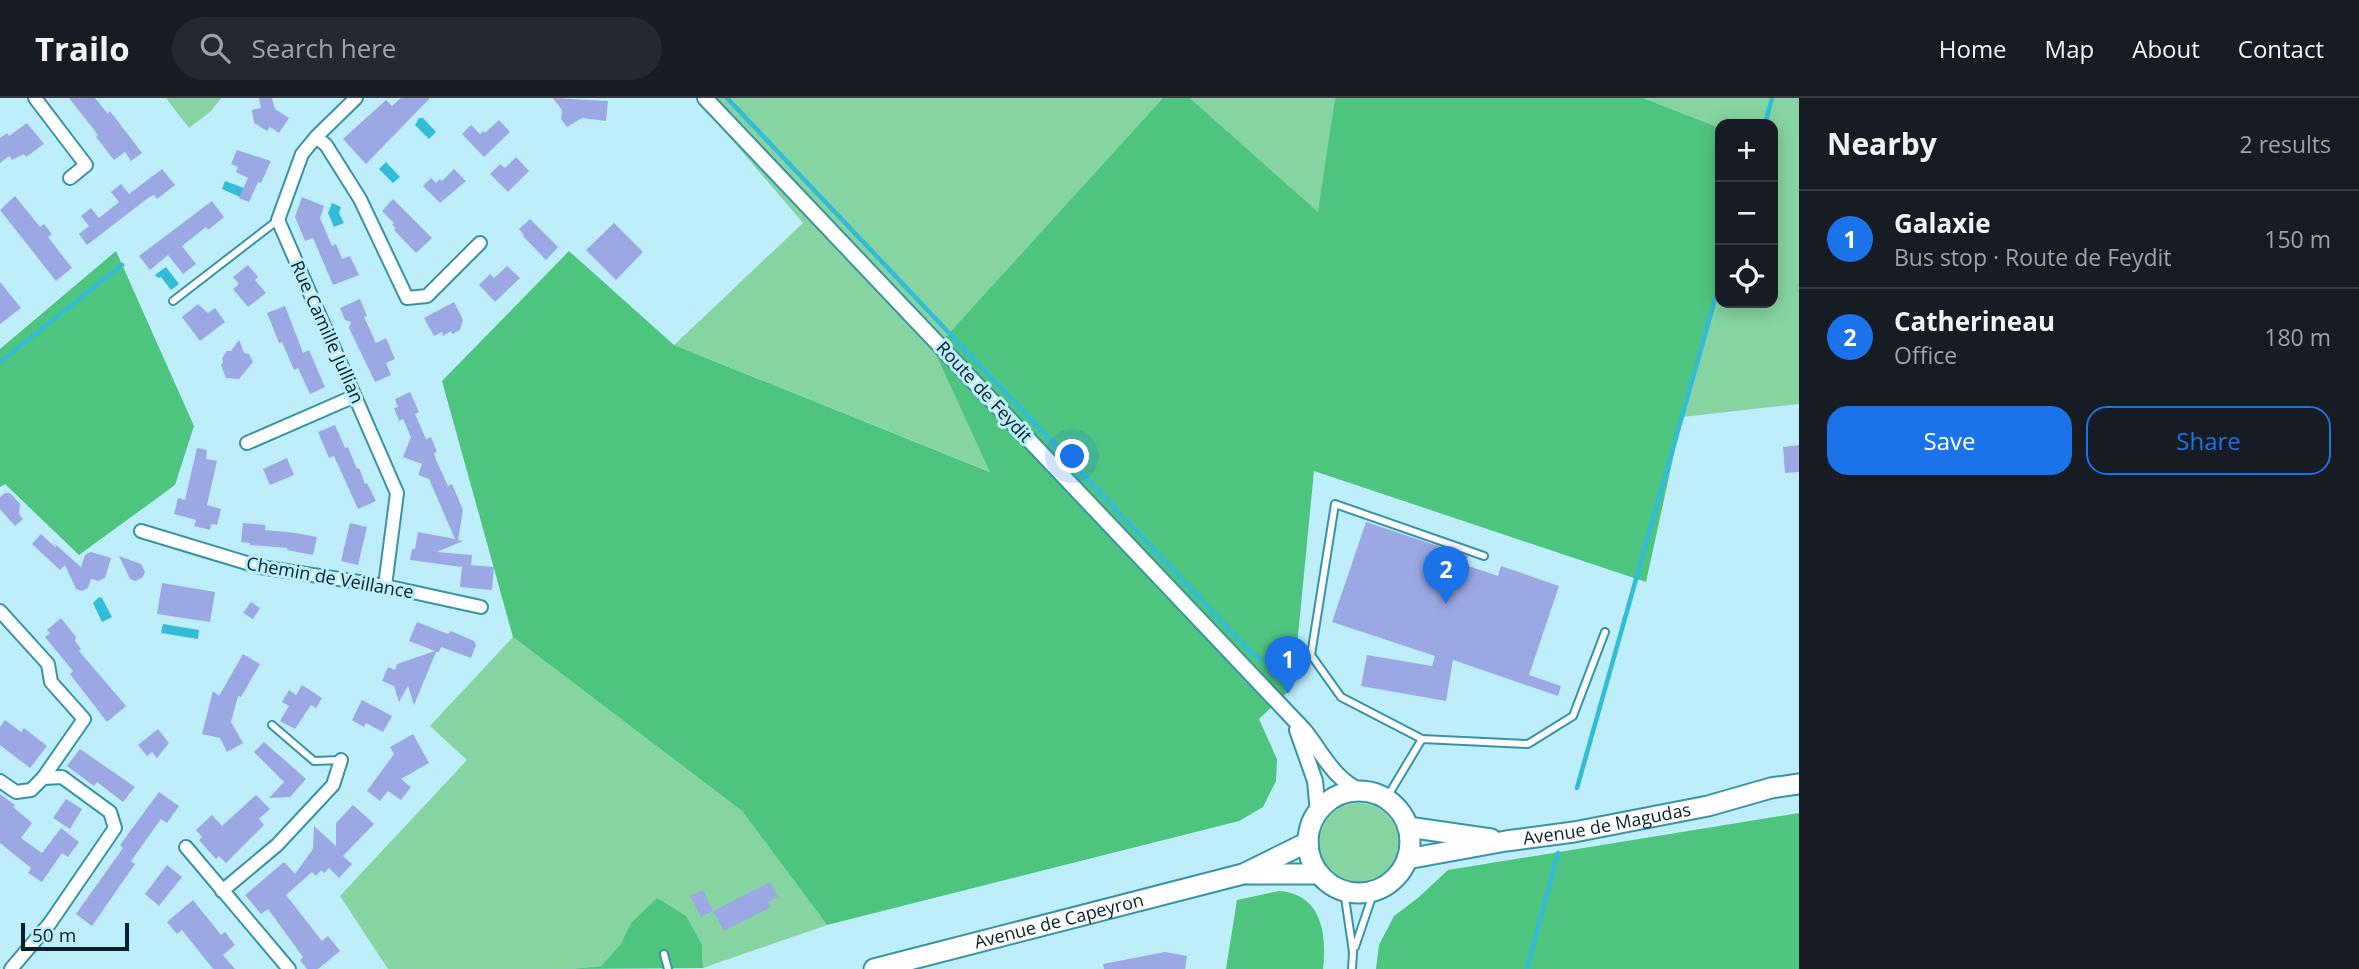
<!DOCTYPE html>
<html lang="en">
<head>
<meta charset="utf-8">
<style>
  body { margin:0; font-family:"Open Sans",sans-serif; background:#242831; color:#f1f3f6 }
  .controls { position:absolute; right:21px; top:21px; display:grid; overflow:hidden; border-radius:14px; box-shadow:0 4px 18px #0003 }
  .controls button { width:63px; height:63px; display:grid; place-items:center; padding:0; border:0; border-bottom:2px solid #363941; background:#171b24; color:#f1f3f6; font:35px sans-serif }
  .scale { position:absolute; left:21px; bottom:18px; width:108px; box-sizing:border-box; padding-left:7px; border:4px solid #042127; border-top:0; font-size:19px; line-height:24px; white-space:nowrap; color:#042127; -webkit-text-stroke:5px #bdeefa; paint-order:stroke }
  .you { position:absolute; left:1073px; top:359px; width:24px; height:24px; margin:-18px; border:5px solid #fff; border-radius:50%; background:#1a73e8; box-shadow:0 0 0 10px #1a73e833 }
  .badge { display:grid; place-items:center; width:46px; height:46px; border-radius:50%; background:#1a73e8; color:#fff; font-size:23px; font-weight:700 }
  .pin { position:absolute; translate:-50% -58px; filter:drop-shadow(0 2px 4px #0008) }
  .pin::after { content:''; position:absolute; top:37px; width:24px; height:21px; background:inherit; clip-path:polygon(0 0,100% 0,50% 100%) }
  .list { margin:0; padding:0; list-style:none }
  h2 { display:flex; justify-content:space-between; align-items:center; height:91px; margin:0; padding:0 28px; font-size:30px }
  h2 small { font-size:23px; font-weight:400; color:#9ea1a6 }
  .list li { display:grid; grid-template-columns:46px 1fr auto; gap:21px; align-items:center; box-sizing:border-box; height:98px; padding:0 28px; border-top:2px solid #363941 }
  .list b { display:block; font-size:26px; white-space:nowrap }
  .list p { margin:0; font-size:23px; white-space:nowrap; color:#9ea1a6 }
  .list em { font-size:23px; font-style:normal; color:#9ea1a6 }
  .actions { display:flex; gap:14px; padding:21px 28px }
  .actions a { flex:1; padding:16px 0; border:2px solid #1a73e8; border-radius:21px; text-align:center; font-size:24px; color:#1a73e8 }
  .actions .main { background:#1a73e8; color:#fff }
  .icon { flex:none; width:38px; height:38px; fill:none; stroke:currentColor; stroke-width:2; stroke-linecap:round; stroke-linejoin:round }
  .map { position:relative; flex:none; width:1799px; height:871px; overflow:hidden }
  header { display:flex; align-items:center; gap:42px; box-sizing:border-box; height:98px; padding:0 35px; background:#171b24; border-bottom:2px solid #363941 }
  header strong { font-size:33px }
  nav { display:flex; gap:38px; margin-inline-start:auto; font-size:24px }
  .search { width:490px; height:63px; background:#242831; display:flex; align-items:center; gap:18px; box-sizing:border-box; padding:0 24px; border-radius:38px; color:#9ea1a6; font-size:26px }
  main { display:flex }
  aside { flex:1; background:#171b24 }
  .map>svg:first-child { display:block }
  .green { fill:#86d4a1 }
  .forest { fill:#4ec57f }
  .water { fill:#32bcd7 }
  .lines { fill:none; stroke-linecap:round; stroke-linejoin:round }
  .stream { stroke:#32bcd7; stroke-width:4.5 }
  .building { fill:#9ba8e4 }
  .service-casing { stroke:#3993a7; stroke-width:10 }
  .minor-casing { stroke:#3993a7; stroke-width:16 }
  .tertiary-casing { stroke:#3993a7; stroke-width:18 }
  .primary-casing { stroke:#3993a7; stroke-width:23 }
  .service { stroke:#fff; stroke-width:6 }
  .minor { stroke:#fff; stroke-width:12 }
  .tertiary { stroke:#fff; stroke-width:14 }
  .primary { stroke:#fff; stroke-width:19 }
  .labels { text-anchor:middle; stroke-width:6; stroke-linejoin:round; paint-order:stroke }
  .street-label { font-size:18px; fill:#042127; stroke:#bdeefa }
</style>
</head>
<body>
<header>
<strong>Trailo</strong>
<div class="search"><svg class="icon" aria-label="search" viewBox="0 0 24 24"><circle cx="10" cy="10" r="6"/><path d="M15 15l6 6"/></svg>Search here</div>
<nav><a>Home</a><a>Map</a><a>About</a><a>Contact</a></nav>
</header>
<main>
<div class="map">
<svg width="1799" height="871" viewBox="0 0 1799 871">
  <rect width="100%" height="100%" fill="#bdeefa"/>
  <path class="green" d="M166,0H221L211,13L189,30Z
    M696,0H1163L935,252L991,374L674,247L803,125Z
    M1190,0H1335L1319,115Z
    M1643,0H1799V306L1682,319L1720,189V205H1773V26H1720V30Z
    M513,539L742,713L827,827L703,870L702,847L631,825L620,847L601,868L571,871H388L340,798L467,662L430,628Z
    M1319 745a40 40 0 1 1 80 0a40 40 0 1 1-80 0Z"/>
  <path class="forest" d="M1163,0H1190L1318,114L1335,0H1643L1720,30V189L1682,319L1646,484L1314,373L1293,589L1259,621L1277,661L1276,683L1263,709L1239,723L827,827L742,713L513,539L442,283L569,153L674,247L990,374L934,252Z
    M116,153L194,328L175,387L79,457L5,386L0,389V251Z
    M1799,715V871H1376L1379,847L1394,818L1419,799L1448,772Z
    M1279,793C1322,796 1327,836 1323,871H1226L1237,802Z
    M657,800L686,818L702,847L703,870L571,871L601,868L620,847L631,825Z"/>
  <path class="water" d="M419,20H423L436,34L429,41L415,27Z
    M386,64L400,79L393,85L379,71Z
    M225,83L244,90L240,99L222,91Z
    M332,105L341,109L339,115L344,125L334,129L328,115Z
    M166,169L179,186L171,192L161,179L158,180L155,177Z
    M99,499L102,500L112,519L102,524L93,505Z
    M163,526L199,532L198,541L161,535Z"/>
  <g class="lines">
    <path class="stream" d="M727,0L1249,552L1261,562
      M1765,26L1772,0
      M0,264L122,167
      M1577,690L1720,184
      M1527,871L1558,755"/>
  </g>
  <path class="building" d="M69,0H95L108,16L110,13L142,55L131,63L125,54L114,62L96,39L98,37Z
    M259,0H272L275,11L289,20L279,35L270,29L267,33L254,25L252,12L261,10Z
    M401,0H430L366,66L343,41L386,2L392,8Z
    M553,0L608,3L606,23L582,20L567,29L561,21L562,12Z
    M499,22L510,34L484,59L462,36L471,27L480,36L484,33L485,35Z
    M27,25L44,46L26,59L24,56L12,62L9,58L0,65V40L7,35L9,38Z
    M237,52L271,63L261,85L258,84L249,104L239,100L248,80L236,74L238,69L231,66Z
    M516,59L529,73L508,94L490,76L500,66L505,70Z
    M162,71L175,87L157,101L154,97L148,100L87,147L79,136L89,128L81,118L91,110L99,120L119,104L111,94L121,86L129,96Z
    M454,71L466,83L440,105L423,88L431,80L436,85L440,81L442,83Z
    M15,98L40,129L44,126L52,136L48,139L72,170L56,183L0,112Z
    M302,99L324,108L320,120L332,148L336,146L342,161L350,158L359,177L333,187L313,140L305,143L295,119Z
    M393,101L432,140L416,155L394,132L396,130L392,127L394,125L382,113Z
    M212,103L224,119L208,132L206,129L182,148L196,166L183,176L168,157L150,172L139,158Z
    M530,121L558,149L546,162L523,138L524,137L519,131Z
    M614,125L643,154L616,182L586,152Z
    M248,167L258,179L255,182L266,195L248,209L233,191L239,186L233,179Z
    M507,168L520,180L495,204L479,187L490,176L494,180Z
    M0,184L21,210L0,226Z
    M360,201L367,218L364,219L376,245L386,240L395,261L386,265L391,277L375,284L349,230L351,224L345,222L340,210Z
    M454,204L463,222L460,232L452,236L451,233L443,238L442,234L434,238L424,220Z
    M198,206L208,215L215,210L225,224L200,243L182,219Z
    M285,208L303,255L309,252L325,289L310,296L298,270L294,272L282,244L279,245L267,215Z
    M239,242L244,255L249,256L253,264L239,281L226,280L221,267L223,264L222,260L227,253H231Z
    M410,294L419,314L415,316L426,341L431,339L437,354L434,355L436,362L448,388L452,386L463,412L458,442L463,443L437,454L472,457L471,467L494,469L492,492L460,489L462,469L410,462L412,451H415L418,434L455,441L429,381L418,377L422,366L403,359L411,339L403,321L399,323L394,310L398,309L395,301Z
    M335,327L345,350L348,349L357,371L359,370L365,386L367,385L376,403L358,411L334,358L329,360L318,334Z
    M1799,347V374L1785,375L1783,349Z
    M197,350L207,352L206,361L217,363L207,407L221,411L217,427L211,426L210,432L194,428L196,422L174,416L178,400L185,402Z
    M287,360L294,377L270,387L263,371Z
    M5,395H10L20,406L19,416L23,421L15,428L0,411V399Z
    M1366,424L1468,458L1465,467L1498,478L1501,468L1559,488L1529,577L1561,588L1558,598L1453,562L1446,603L1361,588L1367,557L1432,568L1435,558L1332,524Z
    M243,425L266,427L265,432L296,435L317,439L313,457L287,452L288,450L250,447V445L241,444Z
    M350,425L367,429L358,467L341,463Z
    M41,436L56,450L55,446L81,469L85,457L91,454L111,460L105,480L98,483L91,481L88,490L82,493L76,491L65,467L60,472L32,446Z
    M119,458L141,466L145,474L143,479L135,483L130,481Z
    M162,485L215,494L210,524L157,516Z
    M251,504L260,510L253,521L243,515Z
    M61,520L76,539L75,543L81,551L79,553L126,608L107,624L70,576L73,573L45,539L50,535L47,532Z
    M417,524L448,536L451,533L474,543L476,547L471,560L441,549L439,554H436L414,607L408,588L399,604L394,588L382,583L388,569L395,572L397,566L435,553L409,543Z
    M243,556L260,566L241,599L238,598L231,624L243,645L227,654L220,640L202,636L213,593L219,598Z
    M302,587L322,600L316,610L311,607L295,631L280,623L289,608L282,604L289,592L296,597Z
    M362,602L392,618L383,634L366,625L364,629L352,622Z
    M5,622L21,634L24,630L47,648L30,670L0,647V629Z
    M158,631L169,645L157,660L152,654L147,658L138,647Z
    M413,636L429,665L401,681L411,689L401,702L388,693L380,703L367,693L394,656L390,649Z
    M264,644L306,681L290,699L269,700L284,684L254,654Z
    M80,651L135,689L123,704L97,684L94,688L67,668Z
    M159,694L179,708L167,725L161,721L131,763L135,766L92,828L76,816L123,750L120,747Z
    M0,696L15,707L13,709L32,725L21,740L42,755L61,730L79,744L68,759L62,755L42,784L28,775L31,770L0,745Z
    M256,697L270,711L259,721L264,727L226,765L219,758L216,761L199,742L202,739L196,732L212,717L222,728Z
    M66,701L82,711L70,731L53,720Z
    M353,707L374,726L343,758L352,766L339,780L329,770L324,775L321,772L316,778L312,774L286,797L322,843L328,838L340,853L318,871H307L300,862L303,859L268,811L261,816L245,797L284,764L295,776L313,751L314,728L336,748V725Z
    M167,767L182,779L159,808L145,796Z
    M770,784L778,799L768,804L771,809L724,833L713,813Z
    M703,792L713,813L701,819L690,798Z
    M193,802L221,837L225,834L235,847L223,857L235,871H213L182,832L177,836L167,824Z
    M1165,854L1187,858L1185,871H1104L1103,866Z"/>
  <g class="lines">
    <g class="service-casing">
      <path id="service" d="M173,203L278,122
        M1484,458L1335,406L1311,557L1341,599L1422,641L1528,646L1573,618L1605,534
        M272,627L314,663L341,662
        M1386,701L1422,641
        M1344,793L1353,854L1352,871
        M1355,849L1374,793
        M664,856L668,871"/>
    </g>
    <g class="minor-casing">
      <path id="minor" d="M35,0L86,67L70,80
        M356,0L316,39L302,56L278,122L397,395L385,488
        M316,39L326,47L360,101L407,200L427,198L480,145
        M247,345L355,298
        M141,433L260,469L385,488L481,509
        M0,513L48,566L51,584L84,621L43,680
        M0,683L16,694L31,692L43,680L62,679L110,714L115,730L50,825L11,871
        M186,749L289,871
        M222,793L277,747L333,687L341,662"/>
    </g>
    <g class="tertiary-casing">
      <path id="tertiary" d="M705,0L1304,632C1322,654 1333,681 1361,693
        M1297,632L1315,683L1318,715"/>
    </g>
    <g class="primary-casing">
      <g id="primary">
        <circle cx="1359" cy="744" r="51"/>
        <path d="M1408,729L1491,741"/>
        <path id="s1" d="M1407,761L1506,743L1574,734L1708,708L1771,690L1799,686"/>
        <path d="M1248,776H1319"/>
        <path id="s2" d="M874,871L1243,776L1308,744"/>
      </g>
    </g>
    <use href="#service" class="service"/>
    <use href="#minor" class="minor"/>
    <use href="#tertiary" class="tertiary"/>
    <use href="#primary" class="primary"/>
  </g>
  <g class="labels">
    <g class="street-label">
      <text transform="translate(327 234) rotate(66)" y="6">Rue Camille Jullian</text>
      <text transform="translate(984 294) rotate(47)" y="6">Route de Feydit</text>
      <text transform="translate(330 480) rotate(10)" y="6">Chemin de Veillance</text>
      <text dy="6" stroke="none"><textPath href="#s1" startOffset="203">Avenue de Magudas</textPath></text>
      <text dy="6" stroke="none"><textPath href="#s2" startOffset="191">Avenue de Capeyron</textPath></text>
    </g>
  </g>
</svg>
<div class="controls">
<button>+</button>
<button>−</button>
<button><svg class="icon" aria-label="locate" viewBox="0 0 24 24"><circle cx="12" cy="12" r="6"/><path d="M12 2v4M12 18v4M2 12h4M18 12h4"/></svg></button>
</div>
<div class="scale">50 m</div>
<div class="you"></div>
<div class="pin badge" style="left:1288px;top:596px">1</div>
<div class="pin badge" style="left:1446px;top:506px">2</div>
</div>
<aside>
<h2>Nearby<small>2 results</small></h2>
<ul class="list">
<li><span class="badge">1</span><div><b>Galaxie</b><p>Bus stop · Route de Feydit</p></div><em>150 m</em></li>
<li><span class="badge">2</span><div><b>Catherineau</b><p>Office</p></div><em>180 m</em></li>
</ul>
<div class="actions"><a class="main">Save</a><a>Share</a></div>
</aside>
</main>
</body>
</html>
